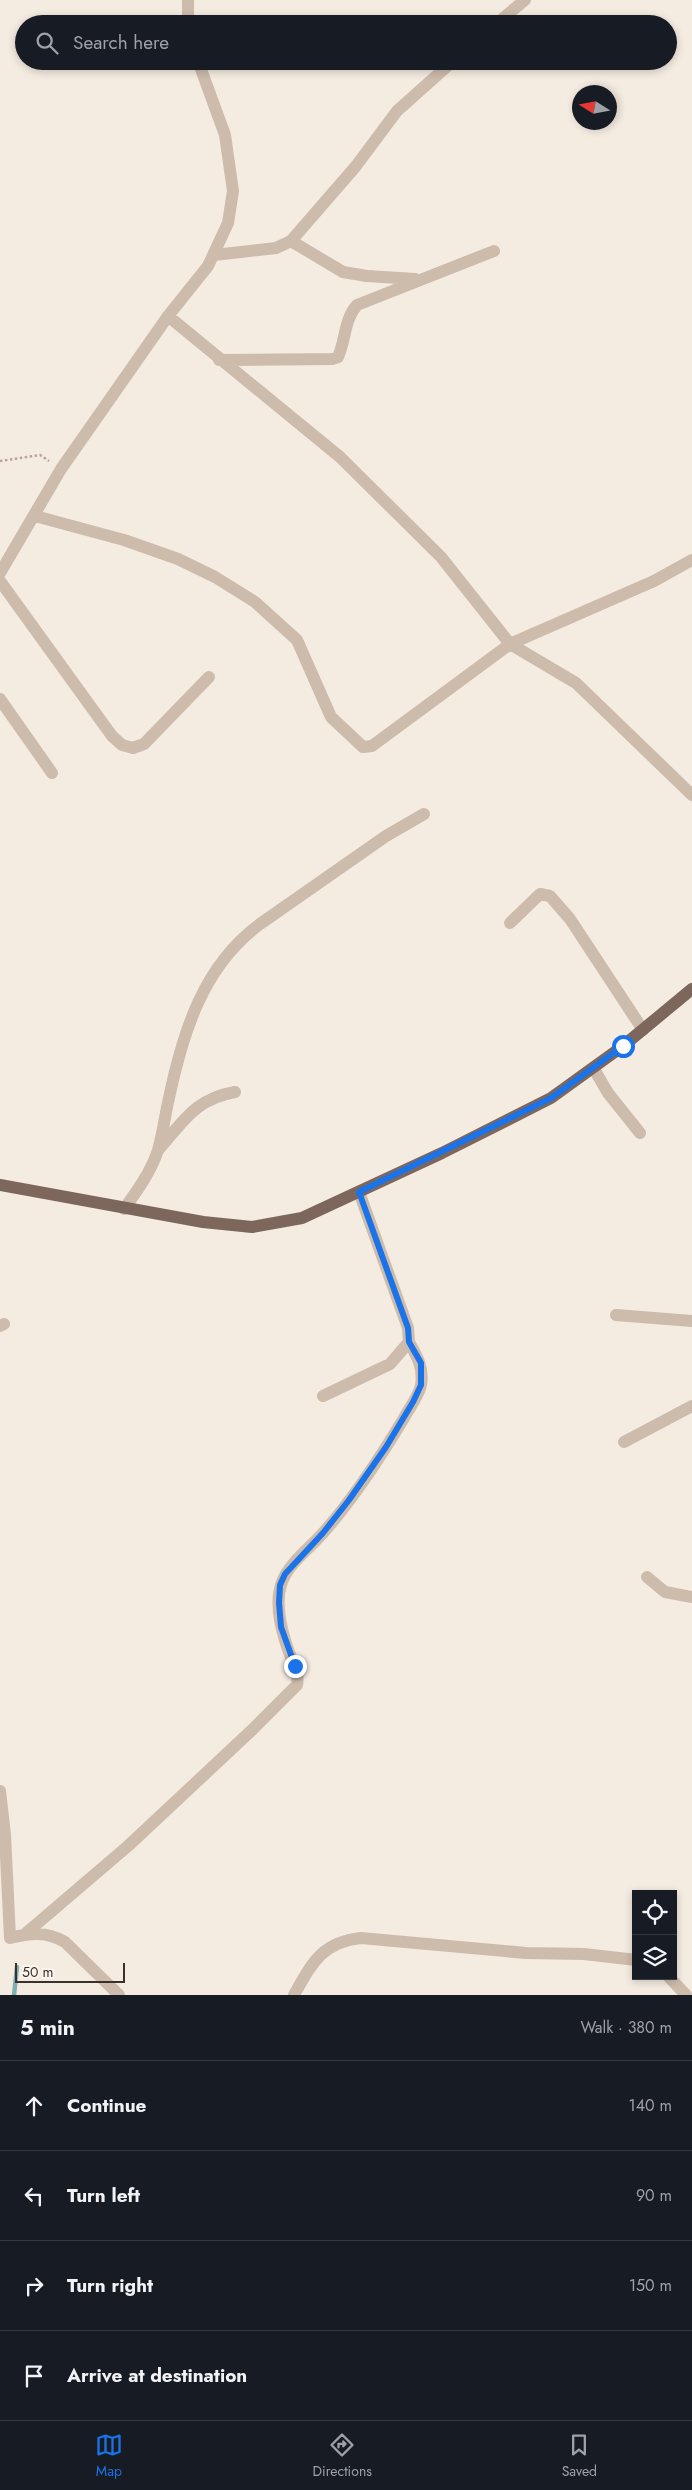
<!DOCTYPE html>
<html lang="en">
<head>
<meta charset="utf-8">
<style>
  body { margin:0; font-family:Jost,sans-serif; background:#20242c; color:#f1f3f6 }
  .controls { position:absolute; right:15px; bottom:15px; display:grid; overflow:hidden; border-radius:0px; box-shadow:0 2px 8px #0003 }
  .controls button { width:45px; height:45px; display:grid; place-items:center; padding:0; border:0; border-bottom:1px solid #363941; background:#171b24; color:#f1f3f6; font:25px sans-serif }
  .compass { position:absolute; left:572px; top:85px; width:45px; height:45px; border-radius:50%; background:#171b24; box-shadow:0 2px 8px #0003; rotate:281deg }
  .scale { position:absolute; left:15px; bottom:12px; width:110px; box-sizing:border-box; padding-left:5px; border:2px solid #3b302b; border-top:0; font-size:14px; line-height:18px; white-space:nowrap; color:#3b302b; -webkit-text-stroke:4px #fbf5ee; paint-order:stroke }
  .stop { position:absolute; width:15px; height:15px; margin:-11px; border:4px solid #1a73e8; border-radius:50%; background:#fff }
  .stop.end { background:#1a73e8; border-color:#fff; box-shadow:0 1px 5px #0008 }
  .list { margin:0; padding:0; list-style:none }
  h2 { display:flex; justify-content:space-between; align-items:center; height:65px; margin:0; padding:0 20px; font-size:21px }
  h2 small { font-size:16px; font-weight:400; color:#9ea1a6 }
  .list li { display:grid; grid-template-columns:32px 1fr auto; gap:15px; align-items:center; box-sizing:border-box; height:90px; padding:0 20px; border-top:1px solid #363941 }
  .list b { display:block; font-size:19px; white-space:nowrap }
  .list em { font-size:16px; font-style:normal; color:#9ea1a6 }
  .icon { flex:none; width:28px; height:28px; fill:none; stroke:currentColor; stroke-width:2; stroke-linecap:round; stroke-linejoin:round }
  .map { position:relative; flex:none; width:692px; height:1995px; overflow:hidden }
  .search { position:absolute; background:#171b24; box-shadow:0 2px 8px #0003; left:15px; right:15px; top:15px; height:55px; display:flex; align-items:center; gap:12px; box-sizing:border-box; padding:0 18px; border-radius:28px; color:#9ea1a6; font-size:19px }
  .sheet { height:425px; background:#171b24 }
  nav { display:flex; justify-content:space-around; align-items:center; box-sizing:border-box; height:70px; border-top:1px solid #363941; background:#171b24; font-size:14px; color:#9ea1a6 }
  nav a { display:grid; justify-items:center; gap:2px }
  nav .on { color:#1a73e8 }
  .map>svg:first-child { display:block }
  .lines { fill:none; stroke-linecap:round; stroke-linejoin:round }
  .stream { stroke:#7fb0b2; stroke-width:4.5 }
  .path { stroke:#b9a596; stroke-width:2.5; stroke-dasharray:2.5 2.5; stroke-linecap:butt }
  .street { stroke:#cdbbac; stroke-width:12 }
  .primary { stroke:#7d675c; stroke-width:12 }
  .route { stroke:#1a73e8; stroke-width:6 }
</style>
</head>
<body>
<div class="map">
<svg width="692" height="1995" viewBox="0 0 692 1995">
  <rect width="100%" height="100%" fill="#f4ebe1"/>
  <g class="lines">
    <path class="stream" d="M14,1995L17,1967"/>
    <path class="path" d="M0,461L40,455L49,461"/>
    <path class="street" d="M188,24V0
      M496,24L525,0
      M291,241L343,272L367,276L415,279
      M214,255L276,248L291,241L356,166L397,111L453,61
      M168,316L340,457L441,557L510,644L576,683L692,795
      M219,360L332,359L338,357C346,339 344,320 357,305L494,251
      M35,516L124,540L178,559L215,577L255,602L297,640L331,717L363,747L372,746L510,644L654,581L692,560
      M0,573L61,469L168,316L208,266L228,223L233,191L225,135L198,61
      M0,581L112,736L122,745L133,748L144,744L209,677
      M0,699L52,773
      M510,923L540,894L550,896L570,919L643,1030
      M594,1069L608,1093L640,1133
      M159,1149C184,1121 195,1099 235,1092
      M124,1209C137,1191 151,1172 158,1150C163,1133 165,1115 169,1098C183,1032 203,966 260,924L386,836L424,814
      M616,1315L692,1321
      M0,1326L4,1324
      M323,1396L390,1364L409,1342L408,1328L359,1192
      M624,1442L692,1406
      M647,1577L665,1592L692,1597
      M0,1791L5,1835L10,1938C30,1933 46,1931 65,1942L119,1995
      M25,1934L128,1846L252,1730L297,1685C299,1674 295,1669 292,1660C283,1637 273,1606 282,1582C289,1563 310,1548 323,1533C354,1498 380,1458 404,1418C409,1408 419,1396 421,1385C424,1368 417,1356 409,1342
      M668,1976L686,1995
      M294,1995C312,1963 322,1942 361,1938L526,1953L584,1954L636,1960"/>
    <path class="primary" d="M0,1185L203,1222L252,1227L302,1218L442,1153L551,1098L623,1046L692,989"/>
  </g>
  <g class="lines">
    <path class="route" d="M295,1666L281,1627L279,1603L280,1585L285,1574L323,1533L349,1500L386,1447L413,1402L421,1385V1363L409,1342L408,1328L359,1192L551,1098L623,1046"/>
  </g>
</svg>
<div class="controls">
<button><svg class="icon" aria-label="locate" viewBox="0 0 24 24"><circle cx="12" cy="12" r="6"/><path d="M12 2v4M12 18v4M2 12h4M18 12h4"/></svg></button>
<button><svg class="icon" aria-label="layers" viewBox="0 0 24 24"><path d="M12 4l9 5-9 5-9-5zM3 14l9 5 9-5"/></svg></button>
</div>
<svg class="compass" viewBox="-18 -18 36 36"><path d="M0-13l5 13h-10z" fill="#e53935"/><path d="M0 13l5-13h-10z" fill="#9ea1a6"/></svg>
<div class="scale">50 m</div>
<div class="stop" style="left:623px;top:1046px"></div>
<div class="stop end" style="left:295px;top:1666px"></div>
<div class="search"><svg class="icon" aria-label="search" viewBox="0 0 24 24"><circle cx="10" cy="10" r="6"/><path d="M15 15l6 6"/></svg>Search here</div>
</div>
<section class="sheet">
<h2>5 min<small>Walk · 380 m</small></h2>
<ul class="list">
<li><svg class="icon" aria-label="ahead" viewBox="0 0 24 24"><path d="M12 20V5M6 11l6-6 6 6"/></svg><div><b>Continue</b></div><em>140 m</em></li>
<li><svg class="icon" aria-label="left" viewBox="0 0 24 24"><path d="M17 20v-9H6M10 6l-5 5 5 5"/></svg><div><b>Turn left</b></div><em>90 m</em></li>
<li><svg class="icon" aria-label="right" viewBox="0 0 24 24"><path d="M7 20v-9h11M14 6l5 5-5 5"/></svg><div><b>Turn right</b></div><em>150 m</em></li>
<li><svg class="icon" aria-label="arrive" viewBox="0 0 24 24"><path d="M6 21V4h12l-3 4 3 4H6"/></svg><div><b>Arrive at destination</b></div></li>
</ul>
</section>
<nav>
<a class="on"><svg class="icon" aria-label="map" viewBox="0 0 24 24"><path d="M3 6l6-2 6 2 6-2v14l-6 2-6-2-6 2zM9 4v14M15 6v14"/></svg>Map</a>
<a><svg class="icon" aria-label="directions" viewBox="0 0 24 24"><path d="M12 3l9 9-9 9-9-9zM9 14v-3h6M13 9l2 2-2 2"/></svg>Directions</a>
<a><svg class="icon" aria-label="saved" viewBox="0 0 24 24"><path d="M7 4h10v16l-5-4-5 4z"/></svg>Saved</a>
</nav>
</body>
</html>
